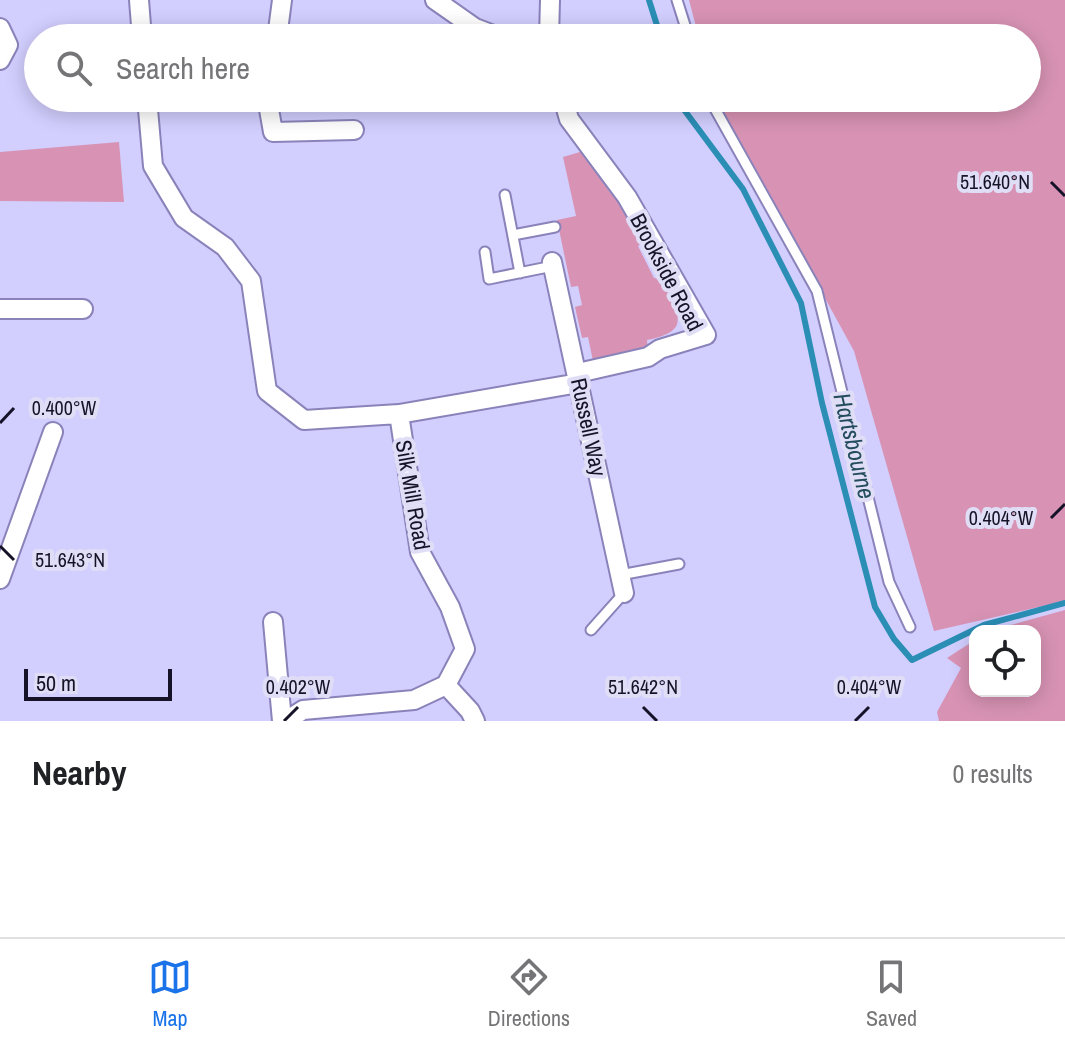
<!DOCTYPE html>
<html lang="en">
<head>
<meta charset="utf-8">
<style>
  body { margin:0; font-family:"Archivo Narrow",sans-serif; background:#f6f6f6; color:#202124 }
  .controls { position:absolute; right:24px; bottom:24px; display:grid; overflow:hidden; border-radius:16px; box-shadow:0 4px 20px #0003 }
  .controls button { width:72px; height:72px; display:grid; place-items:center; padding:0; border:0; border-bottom:2px solid #e0e0e0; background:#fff; color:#202124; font:40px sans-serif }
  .scale { position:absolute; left:24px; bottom:20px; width:148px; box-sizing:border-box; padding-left:8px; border:4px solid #161328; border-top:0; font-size:22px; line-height:28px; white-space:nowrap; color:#161328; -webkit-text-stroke:6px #e0def6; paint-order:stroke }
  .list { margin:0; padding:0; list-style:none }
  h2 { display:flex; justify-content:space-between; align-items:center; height:104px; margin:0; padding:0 32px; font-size:34px }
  h2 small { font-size:26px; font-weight:400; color:#757577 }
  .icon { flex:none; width:44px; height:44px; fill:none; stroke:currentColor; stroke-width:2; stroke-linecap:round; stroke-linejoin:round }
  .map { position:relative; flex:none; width:1065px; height:721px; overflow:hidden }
  .search { position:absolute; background:#fff; box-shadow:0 4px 20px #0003; left:24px; right:24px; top:24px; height:88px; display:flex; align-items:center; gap:20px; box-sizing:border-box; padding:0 28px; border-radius:44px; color:#757577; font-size:30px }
  .sheet { height:216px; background:#fff }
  nav { display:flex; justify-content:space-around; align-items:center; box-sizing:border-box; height:112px; border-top:2px solid #e0e0e0; background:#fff; font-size:22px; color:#757577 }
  nav a { display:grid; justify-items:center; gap:4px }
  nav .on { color:#1a73e8 }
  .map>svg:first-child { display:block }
  .green { fill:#d893b4 }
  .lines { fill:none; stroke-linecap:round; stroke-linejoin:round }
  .stream { stroke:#2a8eb5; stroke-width:6 }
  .service-casing { stroke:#8983ba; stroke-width:13 }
  .minor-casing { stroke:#8983ba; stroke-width:22 }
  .service { stroke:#fff; stroke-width:9 }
  .minor { stroke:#fff; stroke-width:18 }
  .ticks { fill:none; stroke:#161328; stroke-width:3 }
  .labels { text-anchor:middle; stroke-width:8; stroke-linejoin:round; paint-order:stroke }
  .street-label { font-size:22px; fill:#161328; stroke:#e0def6 }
  .water-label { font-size:24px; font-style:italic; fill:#234c5d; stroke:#e0def6 }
  .ticks-label { font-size:20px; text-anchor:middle; fill:#161328; stroke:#e0def6; stroke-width:8; stroke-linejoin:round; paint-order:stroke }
</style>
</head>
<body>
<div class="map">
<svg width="1065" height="721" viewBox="0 0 1065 721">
  <rect width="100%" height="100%" fill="#d2cefe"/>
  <path class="green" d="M689,0H1065V601L934,631L854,351L715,98H1027V38H699Z
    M119,142L124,202L0,201V152Z
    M580,152H586L605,174L602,180L611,194L618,193L644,241L638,246L654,278L662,279C676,313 695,330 647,340L648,350L593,361L588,337L582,338L575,307L582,305L578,286L571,287L557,220L576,216L563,157Z
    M1065,610V721H939L937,712L961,668L947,658L975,640V691H1035V631H989Z"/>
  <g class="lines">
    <path class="stream" d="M649,0L661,38
      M681,98L685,111L743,189L801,303L822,403L875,607L894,639L912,660L984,625L1065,603"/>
    <g class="service-casing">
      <path id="service" d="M677,0L689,38
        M709,98L817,291L889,582L910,627
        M505,195L520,273
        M513,235L555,227
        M485,252L489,279L553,266
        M620,575L679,564
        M591,630L624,593"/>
    </g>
    <g class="minor-casing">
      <path id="minor" d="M139,0L142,38
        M435,0L475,28L501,38
        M0,28L8,45L0,60
        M277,38L282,0
        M549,38L550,0
        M147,98L153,166L184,218L225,247L251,281L267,391L304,420L399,414L579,383
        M267,98L273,132L354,130
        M563,98L569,119L627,197L706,335L660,349L648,357L578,373
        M552,262L624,593
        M0,309H83
        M0,579L53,432
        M273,622L282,721
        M446,685L470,711L475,721
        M286,721L303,710L414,700L446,685L465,649L450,607L420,552L399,414"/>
    </g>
    <use href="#service" class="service"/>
    <use href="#minor" class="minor"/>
  </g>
  <path class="ticks" d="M1051,182L1065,196M0,423L14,408M1051,518L1065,504M0,546L14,560M643,707L657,721M284,721L298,707M855,721L869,707"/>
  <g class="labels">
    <g class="street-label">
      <text transform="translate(667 272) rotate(62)" y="8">Brookside Road</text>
      <text transform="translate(589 427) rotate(78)" y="8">Russell Way</text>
      <text transform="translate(413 495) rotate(80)" y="8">Silk Mill Road</text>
    </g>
    <g class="water-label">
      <text transform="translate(854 446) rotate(76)" y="8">Hartsbourne</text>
    </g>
  </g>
  <g class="ticks-label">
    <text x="995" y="189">51.640°N</text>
    <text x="64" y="415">0.400°W</text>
    <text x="1001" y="525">0.404°W</text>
    <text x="70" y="567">51.643°N</text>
    <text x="298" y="694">0.402°W</text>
    <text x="869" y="694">0.404°W</text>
    <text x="643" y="694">51.642°N</text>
  </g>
</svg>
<div class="controls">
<button><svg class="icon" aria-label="locate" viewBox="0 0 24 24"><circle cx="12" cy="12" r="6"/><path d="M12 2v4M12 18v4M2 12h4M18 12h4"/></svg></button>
</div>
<div class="scale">50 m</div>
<div class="search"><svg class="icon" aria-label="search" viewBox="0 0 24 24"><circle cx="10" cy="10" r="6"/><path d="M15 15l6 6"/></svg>Search here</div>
</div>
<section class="sheet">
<h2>Nearby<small>0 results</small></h2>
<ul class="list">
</ul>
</section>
<nav>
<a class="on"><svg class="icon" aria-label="map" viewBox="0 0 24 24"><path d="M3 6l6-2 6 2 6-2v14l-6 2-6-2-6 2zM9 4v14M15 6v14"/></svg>Map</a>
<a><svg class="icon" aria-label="directions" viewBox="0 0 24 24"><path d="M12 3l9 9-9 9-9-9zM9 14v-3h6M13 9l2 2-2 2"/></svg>Directions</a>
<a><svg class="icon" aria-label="saved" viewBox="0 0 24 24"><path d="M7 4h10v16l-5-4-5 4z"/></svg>Saved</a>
</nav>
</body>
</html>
